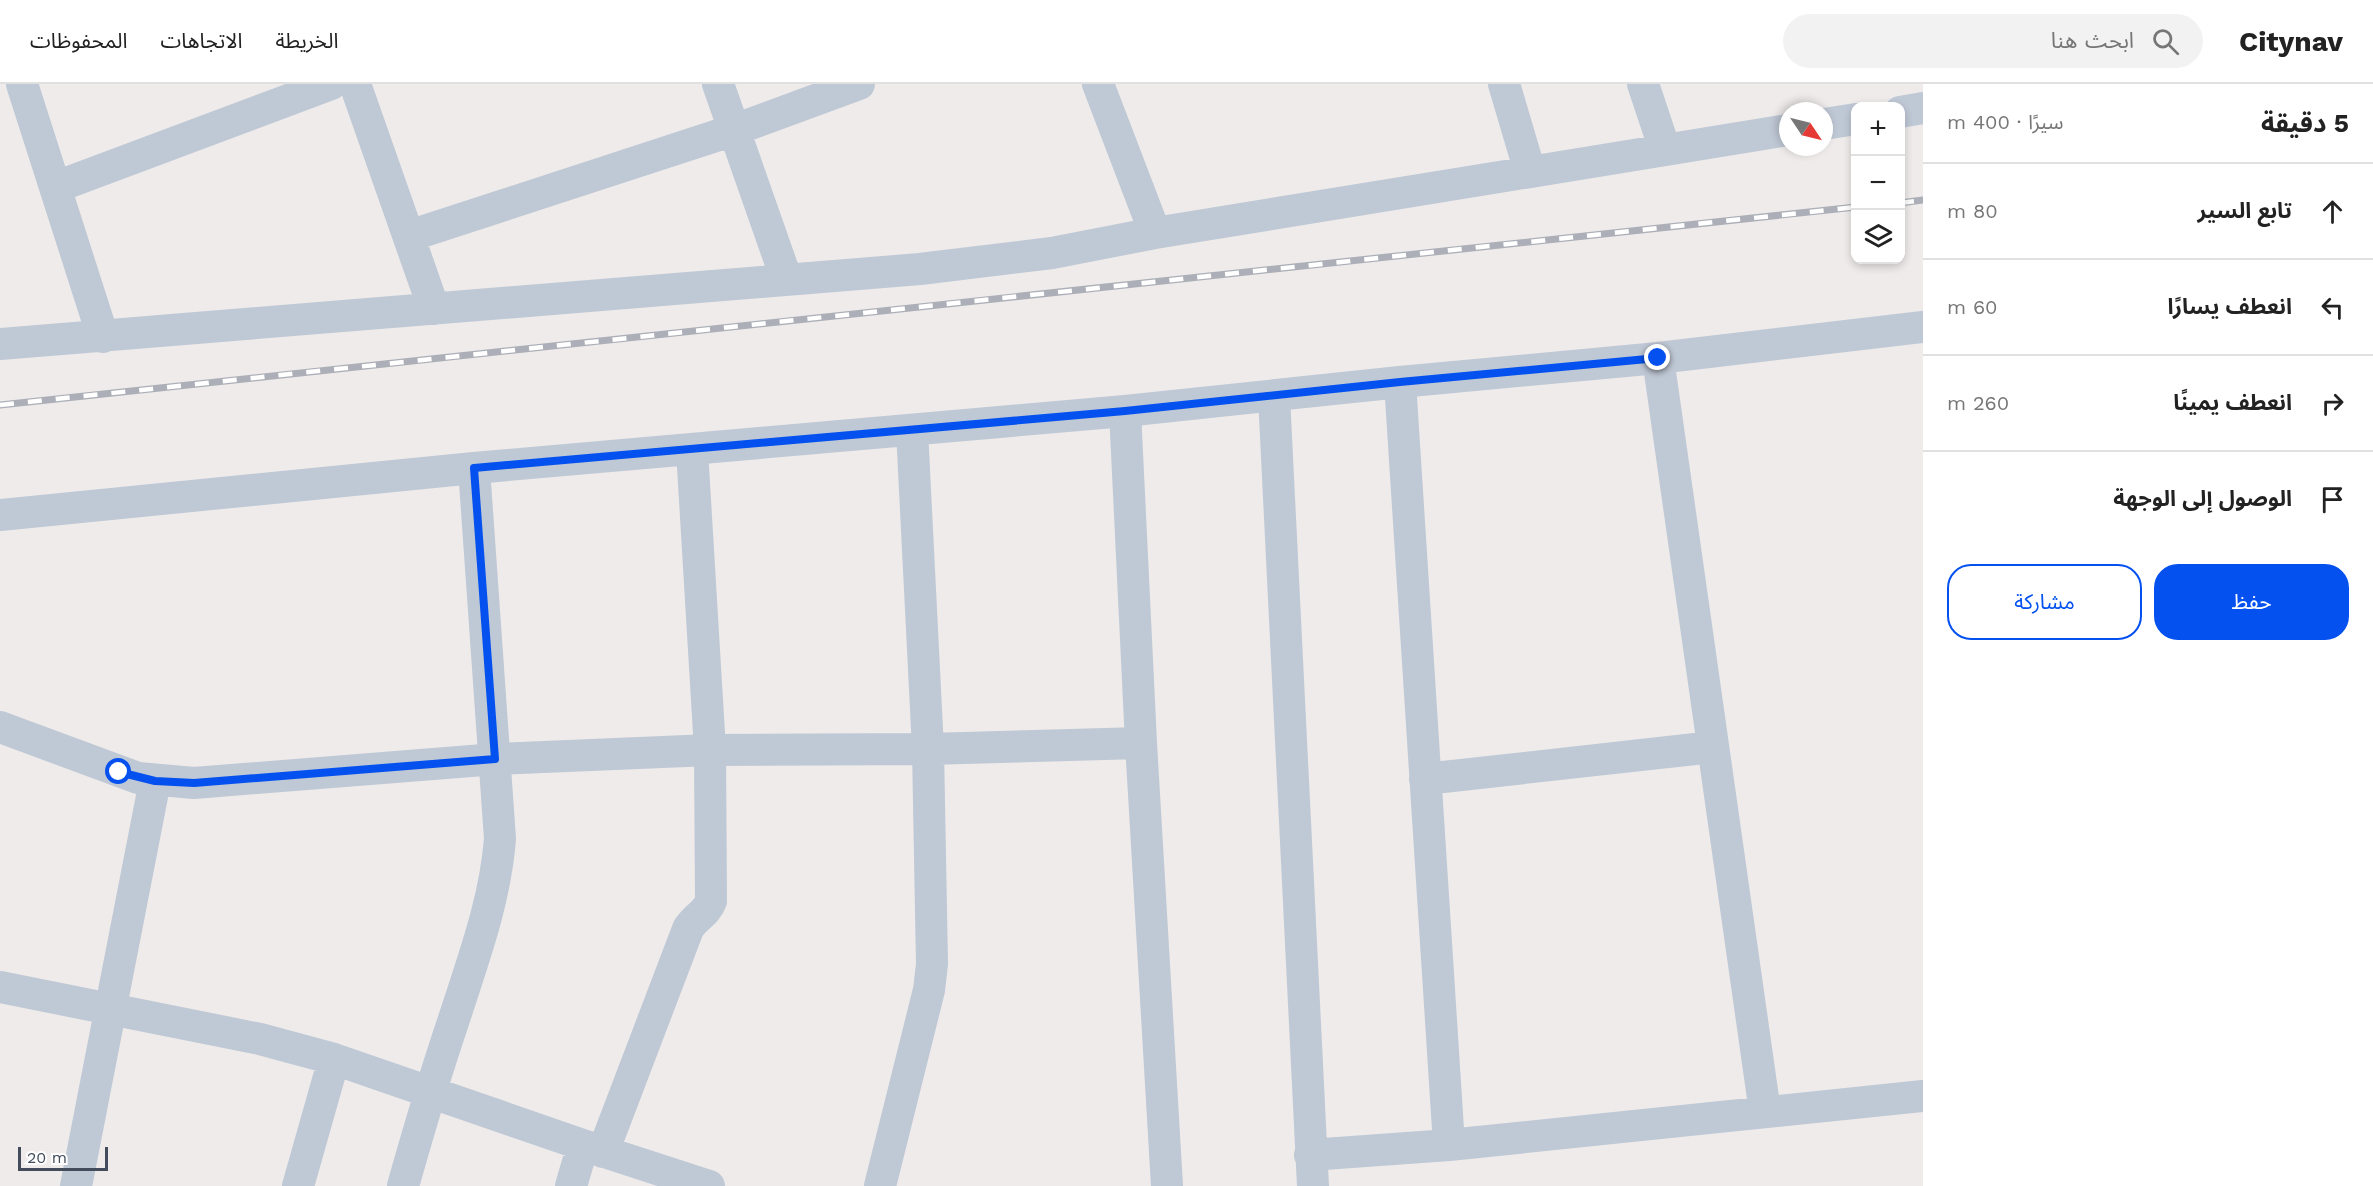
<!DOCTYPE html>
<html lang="ar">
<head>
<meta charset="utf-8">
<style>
  body { margin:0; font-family:"Work Sans","Noto Sans Arabic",sans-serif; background:#f2f2f2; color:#222; direction:rtl }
  .controls { position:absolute; right:18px; top:18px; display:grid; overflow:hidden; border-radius:12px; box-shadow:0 3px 9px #0003 }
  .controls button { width:54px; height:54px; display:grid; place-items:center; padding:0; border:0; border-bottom:2px solid #e0e0e0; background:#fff; color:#222; font:30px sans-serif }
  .compass { position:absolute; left:1779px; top:18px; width:54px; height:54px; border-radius:50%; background:#fff; box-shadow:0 3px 9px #0003; rotate:125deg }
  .scale { position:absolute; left:18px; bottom:15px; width:90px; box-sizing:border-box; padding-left:6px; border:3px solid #424c5a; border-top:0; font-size:16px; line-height:21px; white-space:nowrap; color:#424c5a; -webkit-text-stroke:4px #fff; paint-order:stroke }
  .stop { position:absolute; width:18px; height:18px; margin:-14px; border:4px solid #0451ef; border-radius:50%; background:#fff }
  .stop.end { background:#0451ef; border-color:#fff; box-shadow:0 2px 6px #0008 }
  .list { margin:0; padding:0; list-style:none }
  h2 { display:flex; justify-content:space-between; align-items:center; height:78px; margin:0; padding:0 24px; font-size:26px }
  h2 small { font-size:20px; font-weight:400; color:#767676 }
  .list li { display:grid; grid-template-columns:39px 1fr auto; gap:18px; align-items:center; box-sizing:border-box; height:96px; padding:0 24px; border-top:2px solid #e0e0e0 }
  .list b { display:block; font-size:22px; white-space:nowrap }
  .list em { font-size:20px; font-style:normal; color:#767676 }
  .actions { display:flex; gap:12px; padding:18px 24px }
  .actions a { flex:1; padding:14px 0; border:2px solid #0451ef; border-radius:24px; text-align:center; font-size:21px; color:#0451ef }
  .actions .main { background:#0451ef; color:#fff }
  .icon { flex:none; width:33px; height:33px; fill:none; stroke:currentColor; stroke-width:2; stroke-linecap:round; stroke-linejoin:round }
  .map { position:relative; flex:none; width:1923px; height:1102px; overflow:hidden; direction:ltr }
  header { display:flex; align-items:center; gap:36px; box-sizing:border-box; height:84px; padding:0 30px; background:#fff; border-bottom:2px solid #e0e0e0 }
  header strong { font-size:28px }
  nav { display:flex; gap:33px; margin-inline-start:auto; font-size:21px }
  .search { width:420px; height:54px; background:#f2f2f2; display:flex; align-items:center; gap:15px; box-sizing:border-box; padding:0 21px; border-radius:33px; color:#767676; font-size:22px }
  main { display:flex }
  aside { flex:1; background:#fff }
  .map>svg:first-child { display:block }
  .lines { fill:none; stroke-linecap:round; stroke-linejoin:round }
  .minor { stroke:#bfc8d5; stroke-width:32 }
  .rail-casing { stroke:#acafb7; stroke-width:7 }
  .rail { stroke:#fff; stroke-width:4.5; stroke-dasharray:14; stroke-linecap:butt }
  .route { stroke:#0451ef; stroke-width:8 }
</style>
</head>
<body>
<header>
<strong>Citynav</strong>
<div class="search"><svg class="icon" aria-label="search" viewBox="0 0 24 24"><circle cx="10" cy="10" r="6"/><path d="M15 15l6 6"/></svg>ابحث هنا</div>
<nav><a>الخريطة</a><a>الاتجاهات</a><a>المحفوظات</a></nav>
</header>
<main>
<aside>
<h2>5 دقيقة<small>سيرًا · 400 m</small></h2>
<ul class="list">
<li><svg class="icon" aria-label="ahead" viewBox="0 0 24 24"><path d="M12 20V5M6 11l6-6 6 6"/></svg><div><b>تابع السير</b></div><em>80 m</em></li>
<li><svg class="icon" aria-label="left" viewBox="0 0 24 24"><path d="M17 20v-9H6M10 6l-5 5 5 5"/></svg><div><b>انعطف يسارًا</b></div><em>60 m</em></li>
<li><svg class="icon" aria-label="right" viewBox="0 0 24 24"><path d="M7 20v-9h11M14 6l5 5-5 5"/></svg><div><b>انعطف يمينًا</b></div><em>260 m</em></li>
<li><svg class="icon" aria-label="arrive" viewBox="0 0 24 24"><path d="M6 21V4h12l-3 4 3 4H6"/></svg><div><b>الوصول إلى الوجهة</b></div></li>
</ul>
<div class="actions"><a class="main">حفظ</a><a>مشاركة</a></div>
</aside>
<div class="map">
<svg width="1923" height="1102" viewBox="0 0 1923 1102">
  <rect width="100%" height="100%" fill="#eeebea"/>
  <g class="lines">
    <path class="minor" d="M22,0L103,253
      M355,0L434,225
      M718,0L786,194
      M1098,0L1155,149
      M1504,0L1530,88
      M1643,0L1665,66
      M1900,28L1923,24
      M1824,40L1856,35
      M56,103L331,0
      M409,152L734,46L859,0
      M0,260L920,185L1052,169L1155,149L1788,46
      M1658,274L1765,1028
      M1274,312L1313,1102
      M1125,327L1141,659L1167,1102
      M0,431L474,384L1125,327L1400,298L1658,274L1923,243
      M0,643L138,694L194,699L496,675L710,666L928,665L1141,659
      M1425,695L1713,663
      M0,903L260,955L334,975L583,1061L709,1102
      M1449,1061L1923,1012
      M603,1068L688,845C694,834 707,829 711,817L710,666L692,366
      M1310,1071L1449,1061L1400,298
      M76,1102L155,697
      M298,1102L334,975
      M403,1102C419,1045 436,988 455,932C474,873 495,817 500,755L474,384
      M571,1102L583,1061
      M880,1102L929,906L932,880L928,665L912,346"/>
    <g class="rail-casing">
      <path id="rail" d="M1900,119L1923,116
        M0,321L1856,123"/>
    </g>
    <use href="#rail" class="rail"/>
  </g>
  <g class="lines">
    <path class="route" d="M119,688L155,697L194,699L495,675L474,384L1125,327L1400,298L1658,274"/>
  </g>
</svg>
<div class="controls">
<button>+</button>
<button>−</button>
<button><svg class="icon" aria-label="layers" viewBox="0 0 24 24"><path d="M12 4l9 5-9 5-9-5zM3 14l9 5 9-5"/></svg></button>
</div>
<svg class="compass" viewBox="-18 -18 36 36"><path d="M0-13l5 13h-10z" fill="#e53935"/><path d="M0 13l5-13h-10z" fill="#767676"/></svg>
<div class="scale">20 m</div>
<div class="stop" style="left:119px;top:688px"></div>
<div class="stop end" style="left:1658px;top:274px"></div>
</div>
</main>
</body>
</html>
